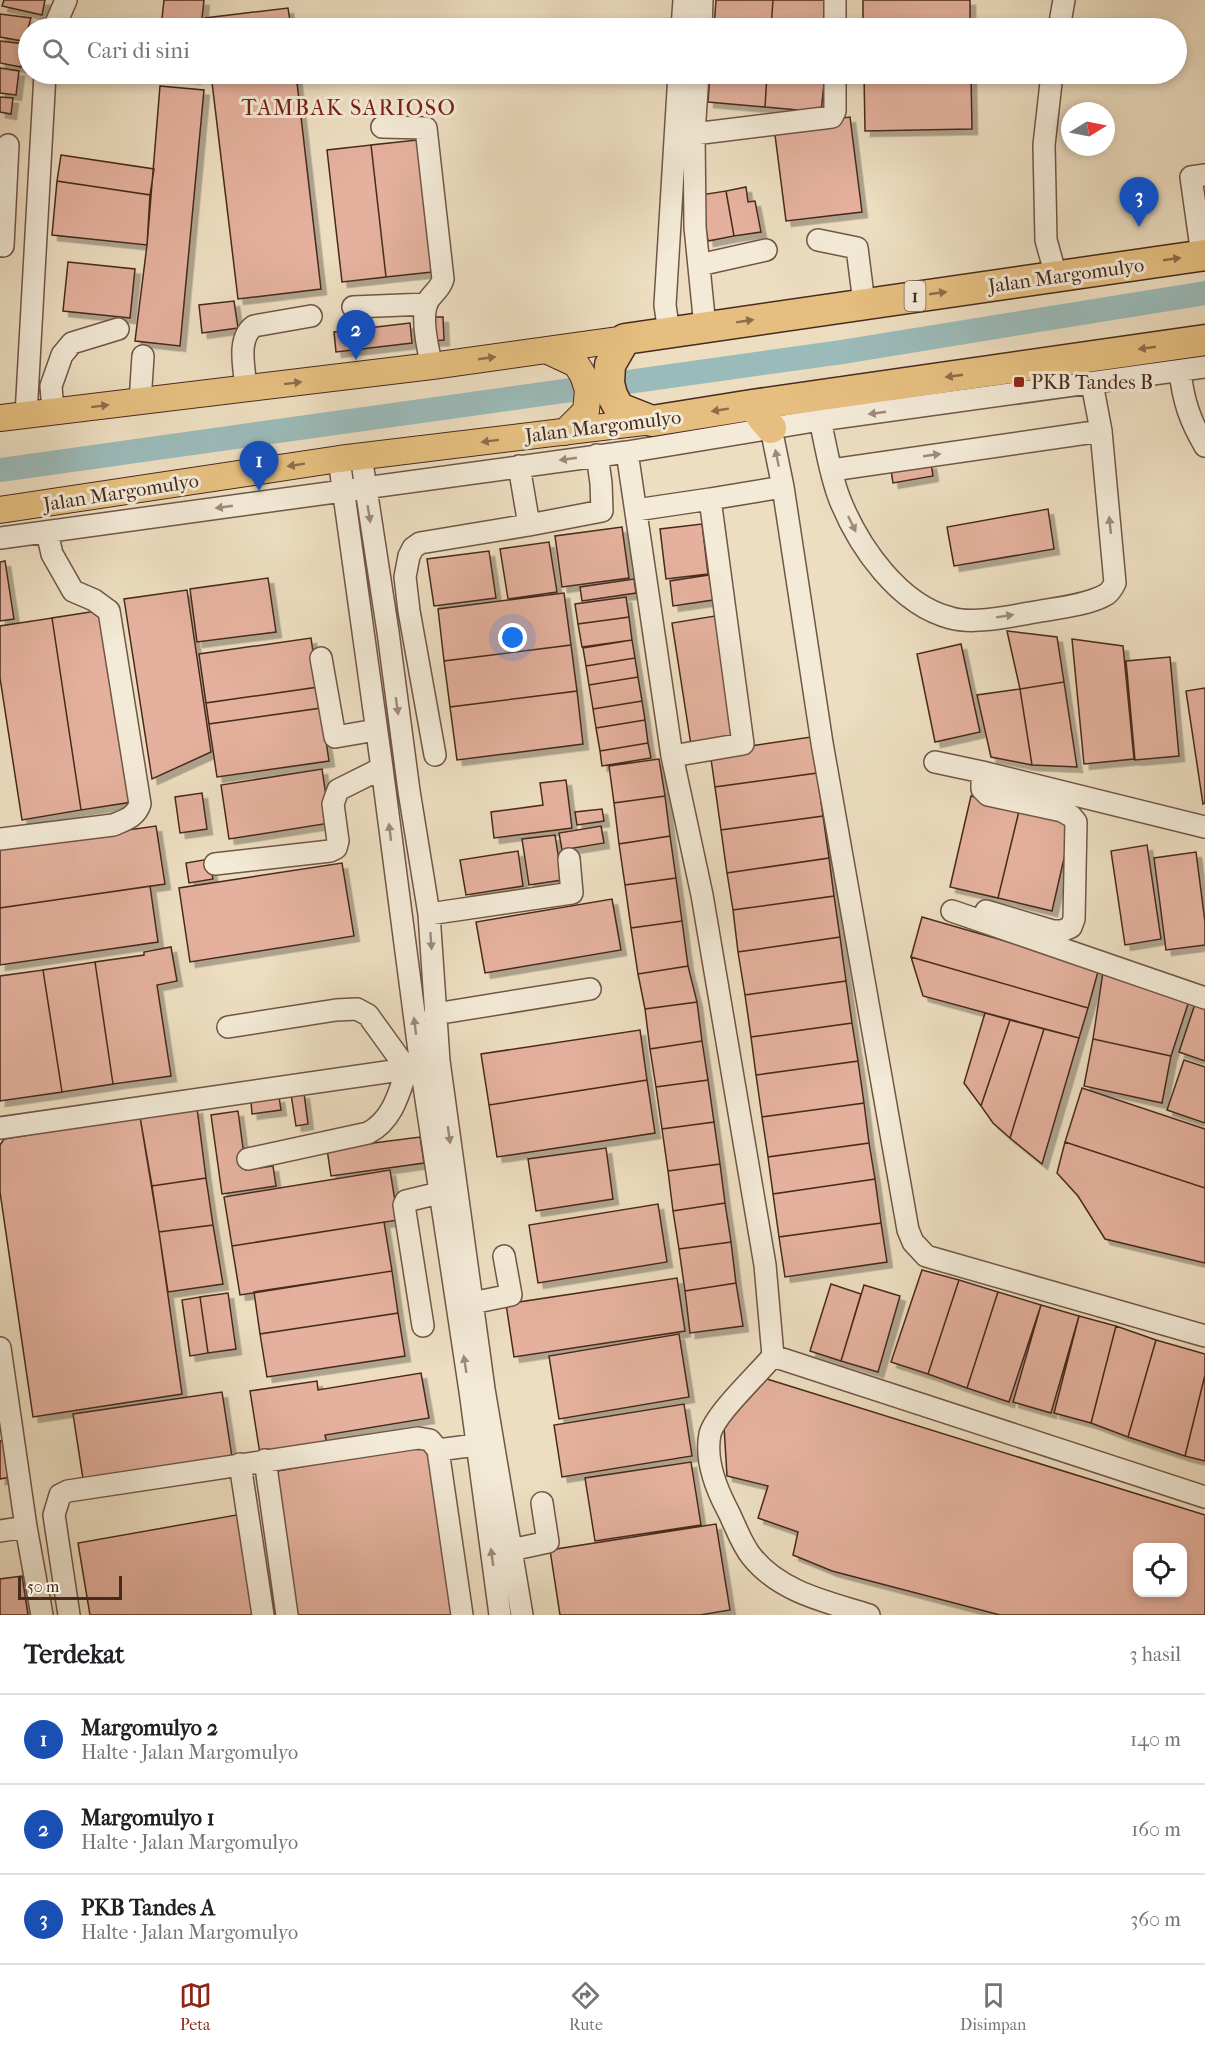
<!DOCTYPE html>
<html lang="id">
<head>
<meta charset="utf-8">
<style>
  body { margin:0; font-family:"IM FELL French Canon",serif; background:#f2f2f2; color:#202124 }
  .controls { position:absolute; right:18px; bottom:18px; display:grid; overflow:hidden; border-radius:12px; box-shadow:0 3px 9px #0003 }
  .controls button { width:54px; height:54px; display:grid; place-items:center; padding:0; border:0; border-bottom:2px solid #e0e0e0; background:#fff; color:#202124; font:30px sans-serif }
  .compass { position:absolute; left:1061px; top:102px; width:54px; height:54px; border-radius:50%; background:#fff; box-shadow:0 3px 9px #0003; rotate:80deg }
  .scale { position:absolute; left:18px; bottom:15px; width:104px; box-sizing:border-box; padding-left:6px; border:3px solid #47291d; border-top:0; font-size:16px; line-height:21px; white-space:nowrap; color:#47291d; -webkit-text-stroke:4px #f3ead7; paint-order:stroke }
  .you { position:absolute; left:513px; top:638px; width:21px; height:21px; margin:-15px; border:4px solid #fff; border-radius:50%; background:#1a73e8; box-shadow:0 0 0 9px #1a73e833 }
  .badge { display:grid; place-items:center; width:39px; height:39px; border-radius:50%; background:#8f2418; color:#fff; font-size:20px; font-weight:700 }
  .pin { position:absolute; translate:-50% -50px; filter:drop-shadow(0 2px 3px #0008) }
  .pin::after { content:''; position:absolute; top:32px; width:21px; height:18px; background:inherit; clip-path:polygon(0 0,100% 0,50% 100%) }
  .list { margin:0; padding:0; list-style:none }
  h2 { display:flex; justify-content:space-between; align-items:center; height:78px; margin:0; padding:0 24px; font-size:26px }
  h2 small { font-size:20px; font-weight:400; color:#757577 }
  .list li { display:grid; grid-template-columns:39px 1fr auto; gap:18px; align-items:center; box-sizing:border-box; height:90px; padding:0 24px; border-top:2px solid #e0e0e0 }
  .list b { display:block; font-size:22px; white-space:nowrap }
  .list p { margin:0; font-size:20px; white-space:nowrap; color:#757577 }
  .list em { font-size:20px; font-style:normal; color:#757577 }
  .icon { flex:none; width:33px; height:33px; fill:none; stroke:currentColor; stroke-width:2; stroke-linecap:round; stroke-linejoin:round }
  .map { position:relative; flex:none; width:1205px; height:1615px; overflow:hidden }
  .search { position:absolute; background:#fff; box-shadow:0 3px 9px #0003; left:18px; right:18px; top:18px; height:66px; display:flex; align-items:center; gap:15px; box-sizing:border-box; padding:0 21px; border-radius:33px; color:#757577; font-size:22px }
  .sheet { height:348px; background:#fff }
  nav { display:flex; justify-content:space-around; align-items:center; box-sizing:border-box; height:84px; border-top:2px solid #e0e0e0; background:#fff; font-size:16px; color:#757577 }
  nav a { display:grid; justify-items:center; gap:3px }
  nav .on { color:#8f2418 }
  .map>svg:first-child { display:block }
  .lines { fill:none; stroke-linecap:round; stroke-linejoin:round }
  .river { stroke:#9bbbba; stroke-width:24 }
  .building { fill:#e5b19e; stroke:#47291d; stroke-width:1.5; fill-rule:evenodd; filter:url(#shadow) }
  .minor-casing { stroke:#705646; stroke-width:24 }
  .major-casing { stroke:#47291d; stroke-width:28 }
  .highway-casing { stroke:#47291d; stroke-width:33 }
  .minor { stroke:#f3ead7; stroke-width:21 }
  .major { stroke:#e6bf80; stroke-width:26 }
  .highway { stroke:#e6bf80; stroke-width:30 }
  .oneway { fill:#8f6c4a }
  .oneway2 { fill:#9d8a7a }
  .poi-dot { fill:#8f2418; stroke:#f3ead7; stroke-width:2 }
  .labels { text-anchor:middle; stroke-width:6; stroke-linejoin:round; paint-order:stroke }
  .shield { fill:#f3ead7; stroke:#7b6355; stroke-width:1.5 }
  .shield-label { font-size:18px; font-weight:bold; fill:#47291d }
  .street-label { font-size:20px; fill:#47291d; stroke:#f3ead7 }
  .poi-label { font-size:20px; fill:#47291d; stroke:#f3ead7; text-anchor:start }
  .quarter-label { font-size:22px; letter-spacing:1.5px; fill:#7a1f14; stroke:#f3ead7 }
</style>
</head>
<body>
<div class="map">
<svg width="1205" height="1615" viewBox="0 0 1205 1615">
  <defs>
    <filter id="shadow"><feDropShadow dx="5.5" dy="5.5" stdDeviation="0" flood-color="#0004"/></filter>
  </defs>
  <rect width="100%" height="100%" fill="#eddec1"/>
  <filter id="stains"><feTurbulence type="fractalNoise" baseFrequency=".00333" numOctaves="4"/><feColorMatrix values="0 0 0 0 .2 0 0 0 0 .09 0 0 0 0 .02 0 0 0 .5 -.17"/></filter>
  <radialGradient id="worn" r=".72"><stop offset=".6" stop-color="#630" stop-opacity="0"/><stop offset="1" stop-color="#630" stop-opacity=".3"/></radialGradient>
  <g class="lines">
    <path class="river" d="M0,470L842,352L1205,293"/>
  </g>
  <path class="building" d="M4,0H45L42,15L2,6Z
    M164,0H204L201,28H161Z
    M716,0H773L771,28H714Z
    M773,0H830L828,28H771Z
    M863,0H970V28H863Z
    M288,8L291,28H206L205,18Z
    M0,14L31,18L28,28V42L0,37Z
    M0,41L25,44L21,67L0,63Z
    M0,68L19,71L16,95L0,93Z
    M156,74H196L195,79Z
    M211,74H296L321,289L238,299Z
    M710,74H767L765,107L708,102Z
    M767,74H825L821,112L765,107Z
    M864,74H971L972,129L865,131Z
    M160,86L204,90L180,346L135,341L147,245Z
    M0,97L13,98L11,114L0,112Z
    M850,117L862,212L786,221L774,127Z
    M417,140L432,272L386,277L371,145Z
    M371,145L386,277L342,282L327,150Z
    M61,155L154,169L150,195L57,181Z
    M57,181L150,195L147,245L52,235Z
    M746,187L748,202L755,201L761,232L734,236L726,191Z
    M726,191L734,236L708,241L700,195Z
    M68,262L135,269L130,318L63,311Z
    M234,301L238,328L202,333L199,305Z
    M431,317H443L444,340L432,341Z
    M410,323L412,343L336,352L334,332Z
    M931,463L933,476L893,483L891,470Z
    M1048,509L1054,549L954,566L947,527Z
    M702,524L708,574L666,579L660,529Z
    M622,527L629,578L562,587L555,536Z
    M549,542L557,592L508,599L500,549Z
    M489,551L496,598L434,606L427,559Z
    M5,561L14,619L0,621V562Z
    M709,575L713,600L673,606L670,581Z
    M268,578L276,632L197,642L190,589Z
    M634,579L636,593L582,601L580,587Z
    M187,590L211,752L152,779L124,599Z
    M564,593L571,645L444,661L438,609Z
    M626,597L629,617L578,624L575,604Z
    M103,610L132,802L81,810L52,618Z
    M715,616L734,738L691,745L672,623Z
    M629,617L632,640L582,647L578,624Z
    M52,618L81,810L22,820L0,678V626Z
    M1007,631L1057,637L1064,682L1020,689Z
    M311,638L318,687L206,703L199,654Z
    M1072,639L1123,646L1134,759L1084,764Z
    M632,640L635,658L586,666L583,648Z
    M961,644L980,732L935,742L917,654Z
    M571,645L577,691L450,707L444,661Z
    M1170,657L1179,756L1135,760L1126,661Z
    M635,658L638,677L589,685L586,666Z
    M638,677L642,701L593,709L589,685Z
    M1064,682L1077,767L1032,765L1020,689Z
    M318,687L321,708L209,724L206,703Z
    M1205,688V803L1203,804L1186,691Z
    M1020,689L1032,765L991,757L977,695Z
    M577,691L583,744L457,760L450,707Z
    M642,701L645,720L596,728L593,709Z
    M321,708L329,761L217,777L209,724Z
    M645,720L648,743L600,751L596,728Z
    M811,737L817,773L715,787L710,752Z
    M648,743L651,758L602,766L600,751Z
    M659,759L665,796L614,803L609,766Z
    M322,769L330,823L229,839L221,785Z
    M817,773L823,816L721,830L715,787Z
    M566,780L572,828L494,838L491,812L543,805L540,783Z
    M202,793L207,829L180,833L175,797Z
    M665,796L670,836L619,844L614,803Z
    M971,796L1020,807L998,898L950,887Z
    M1020,807L1073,819L1052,911L998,898Z
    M602,809L604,821L577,825L575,812Z
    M823,816L829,858L727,873L721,830Z
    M156,826L165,884L0,908V848Z
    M601,826L604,843L562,850L559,833Z
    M555,835L562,880L529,885L522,839Z
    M670,836L676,878L625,885L619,844Z
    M1147,845L1161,939L1125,945L1111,851Z
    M518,851L523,886L466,895L460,860Z
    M1196,852L1205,922V945L1166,950L1154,858Z
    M829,858L834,896L733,910L727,873Z
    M209,859L213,879L189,883L186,863Z
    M342,863L354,936L190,962L179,888Z
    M676,878L682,921L631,928L625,885Z
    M150,886L158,942L0,965V908Z
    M834,896L840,937L738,952L733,910Z
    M612,899L621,950L485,973L476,922Z
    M922,917L1099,968L1088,1008L911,957Z
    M682,921L688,966L638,974L631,928Z
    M840,937L846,981L745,995L738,952Z
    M171,947L177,981L157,985L171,1076L113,1084L95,962L144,955V952Z
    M911,957L1088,1008L1079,1038L923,996Z
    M95,962L113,1084L62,1092L43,970Z
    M688,966L697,1002L645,1009L638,974Z
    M43,970L62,1092L0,1101V976Z
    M1103,972L1189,1001L1171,1056L1093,1039Z
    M846,981L852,1023L751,1037L745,995Z
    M1196,1001L1205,1004V1061L1179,1052Z
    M697,1002L702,1041L650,1049L645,1009Z
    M985,1013L1010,1020L981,1106L964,1083Z
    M1010,1020L1044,1029L1010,1138L993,1123L981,1106Z
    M852,1023L858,1061L756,1075L751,1037Z
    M1044,1029L1079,1038L1042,1164L1010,1138Z
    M640,1030L647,1080L489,1105L481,1054Z
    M1093,1039L1171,1056L1162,1103L1084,1086Z
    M702,1041L708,1080L656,1087L650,1049Z
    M1184,1060L1205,1067V1123L1167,1110Z
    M858,1061L864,1103L762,1117L756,1075Z
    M647,1080L655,1133L497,1157L489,1105Z
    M708,1080L714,1122L662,1129L656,1087Z
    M1082,1088L1205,1129V1188L1065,1142Z
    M304,1093L308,1124L296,1126L291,1094Z
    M279,1097L281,1110L252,1114L251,1101Z
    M864,1103L869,1143L768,1157L762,1117Z
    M197,1108L206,1178L152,1186L140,1117Z
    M238,1111L246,1170L273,1166L276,1186L222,1194L211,1115Z
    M140,1117L159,1232L182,1394L33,1417L0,1192V1145L4,1139Z
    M714,1122L720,1164L668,1171L662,1129Z
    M420,1137L424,1163L331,1176L327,1149Z
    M1065,1142L1205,1188V1263L1105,1239L1078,1196L1057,1173Z
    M869,1143L875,1179L773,1194L768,1157Z
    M606,1148L613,1199L536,1211L528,1159Z
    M720,1164L725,1203L673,1211L668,1171Z
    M390,1170L398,1220L232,1246L224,1197Z
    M206,1178L213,1225L159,1232L152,1186Z
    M875,1179L881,1223L779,1237L773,1194Z
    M725,1203L731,1242L679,1249L673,1211Z
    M658,1204L667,1262L538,1283L529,1225Z
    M384,1222L392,1271L240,1295L232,1246Z
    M881,1223L887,1262L785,1277L779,1237Z
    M213,1225L223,1284L168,1292L159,1232Z
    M731,1242L736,1283L685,1291L679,1249Z
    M922,1270L959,1280L928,1374L891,1362Z
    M392,1271L398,1313L260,1334L254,1292Z
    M677,1278L685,1331L514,1357L506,1304Z
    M959,1280L998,1292L967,1388L928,1374Z
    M736,1283L743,1326L690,1333L685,1291Z
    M831,1284L861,1294L841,1361L810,1351Z
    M864,1285L900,1296L878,1372L841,1361Z
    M998,1292L1041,1305L1009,1402L967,1388Z
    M228,1293L236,1349L208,1353L200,1297Z
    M200,1297L208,1353L190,1356L182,1300Z
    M1041,1305L1079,1316L1051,1413L1013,1402Z
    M398,1313L405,1356L267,1377L260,1334Z
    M1079,1316L1116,1326L1091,1423L1054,1413Z
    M1116,1326L1156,1340L1128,1437L1091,1423Z
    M679,1334L689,1397L559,1419L549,1356Z
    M1156,1340L1205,1354V1375L1185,1456L1128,1437Z
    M421,1373L429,1418L325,1435L327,1444L260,1454L250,1391L317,1381L318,1390Z
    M1205,1375V1461L1185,1456Z
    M767,1379L1205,1515V1615H1000L832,1571L793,1555L798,1532L758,1518L768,1486L727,1476L724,1426ZM1138,1548H1182V1592H1138Z
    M222,1392L232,1457L83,1479L73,1414Z
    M684,1404L692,1456L562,1477L554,1425Z
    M6,1440L11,1477L0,1479V1441Z
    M429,1444L459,1615H297L272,1472Z
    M691,1462L701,1525L595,1541L585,1478Z
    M242,1514L260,1615H90L78,1543Z
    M716,1524L730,1610L700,1615H560L550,1550Z
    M22,1576L28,1615H0V1579Z"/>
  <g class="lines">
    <g class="minor-casing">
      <path id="minor" d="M835,0V28
        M54,28L66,0
        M682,28L684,0
        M701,28L702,0
        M1059,28L1064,0
        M1052,74L1044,145L1046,240L1056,276
        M382,127L426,128L443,279C441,289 431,294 427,303C421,318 428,350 432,366
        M694,134L698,74
        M818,240L857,248L864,303
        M3,246L8,145
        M1202,255L1191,177L1205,175
        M699,265L766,250
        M353,307L427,304
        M705,327L695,227L694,134L832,117L835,111V74
        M669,333L665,305L679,74
        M1180,371C1183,400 1190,421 1205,446
        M246,389C245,369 236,339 254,326L311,316
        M140,402L143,356
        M53,412L51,386L62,355L72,343L118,329
        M26,415L45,74
        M820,420C826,446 830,475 840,500C859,547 899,605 951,618C975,625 1016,615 1041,611C1060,608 1091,604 1107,594C1111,591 1113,587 1115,583L1101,431L1092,383
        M771,428L783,487L822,743L908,1230L913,1242L926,1256L1205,1336
        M627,452L672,756L702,895L765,1265L773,1356C758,1374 715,1414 710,1434C705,1459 716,1488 727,1509C735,1524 741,1544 752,1557C781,1593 828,1602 869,1615
        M361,456L388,632L409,791L429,914L439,1061L484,1389L522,1615
        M339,459L382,768L421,1066L470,1391L500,1615
        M832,470L1101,431
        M636,510L710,499
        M529,525L602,511L601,483L597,455
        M0,538L627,452L820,420L1205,367
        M321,658L335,737L376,730
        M435,755L409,611L405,577L409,556L413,548L420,543L529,525L519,466
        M672,756L743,744L710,499L783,487
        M935,762L982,772L1205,827
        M982,772V789L988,795L1062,811L1071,816L1076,822L1074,919L1071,927L1062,931H1053L986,911
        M0,839L113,825C125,820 136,817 140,804L109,611L94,600L73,591L52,554L47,532
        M215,864L330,851L336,848L338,841L333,804L338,790L382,768
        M952,911L1205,998
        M429,914L572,893L569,859
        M435,1014L590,989
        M228,1027L336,1010L357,1009L368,1015L407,1069C399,1093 393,1120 368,1133L248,1159
        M0,1128L414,1068L432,1063
        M472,1303L511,1295L504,1256
        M423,1326L404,1205L406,1201L439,1193
        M0,1348L26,1527L42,1615
        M773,1356L1205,1497
        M438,1450L462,1615
        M265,1460L287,1615
        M240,1464L263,1615
        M0,1531L26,1527
        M511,1550L548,1542L542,1503
        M69,1615L54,1515L60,1495L68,1491L418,1438L430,1440L438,1450L476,1445"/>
    </g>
    <g class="major-casing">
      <path id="major" d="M546,350L576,364L583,375L588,390L586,411L565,432
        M0,418L432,366L625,339
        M0,510L339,459L652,421"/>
    </g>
    <g class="highway-casing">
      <path id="highway" d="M1205,255L625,339L610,365L609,383L612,395L619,408L652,421L752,405L1205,340
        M752,405L771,428"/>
    </g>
    <use href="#minor" class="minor"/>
    <use href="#major" class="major"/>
    <use href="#highway" class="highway"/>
  </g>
  <defs><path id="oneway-solid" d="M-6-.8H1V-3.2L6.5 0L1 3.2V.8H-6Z" transform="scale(1.5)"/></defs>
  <g class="oneway">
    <use href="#oneway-solid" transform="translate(1172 259) rotate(-8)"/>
    <use href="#oneway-solid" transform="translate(938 293) rotate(-8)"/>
    <use href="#oneway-solid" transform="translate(745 321) rotate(-9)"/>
    <use href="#oneway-solid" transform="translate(1147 348) rotate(172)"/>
    <use href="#oneway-solid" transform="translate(487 358) rotate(-8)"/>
    <use href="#oneway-solid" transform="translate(954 376) rotate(172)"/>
    <use href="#oneway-solid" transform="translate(293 383) rotate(-7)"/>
    <use href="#oneway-solid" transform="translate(100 406) rotate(-7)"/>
    <use href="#oneway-solid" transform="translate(720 410) rotate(171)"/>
    <use href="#oneway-solid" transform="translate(490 441) rotate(173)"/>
    <use href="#oneway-solid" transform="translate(296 465) rotate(171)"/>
  </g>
  <g class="oneway2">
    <use href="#oneway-solid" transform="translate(877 413) rotate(172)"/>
    <use href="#oneway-solid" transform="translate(932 455) rotate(-8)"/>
    <use href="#oneway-solid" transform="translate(777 458) rotate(-102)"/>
    <use href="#oneway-solid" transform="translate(568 459) rotate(172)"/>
    <use href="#oneway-solid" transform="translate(224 507) rotate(172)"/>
    <use href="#oneway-solid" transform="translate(369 514) rotate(81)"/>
    <use href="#oneway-solid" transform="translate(852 524) rotate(64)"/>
    <use href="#oneway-solid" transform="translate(1110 525) rotate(-96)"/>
    <use href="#oneway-solid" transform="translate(1005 616) rotate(-9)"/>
    <use href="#oneway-solid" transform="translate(397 706) rotate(82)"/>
    <use href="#oneway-solid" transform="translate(390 832) rotate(-97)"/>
    <use href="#oneway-solid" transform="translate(431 941) rotate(86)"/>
    <use href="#oneway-solid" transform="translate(415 1026) rotate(-97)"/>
    <use href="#oneway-solid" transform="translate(449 1135) rotate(82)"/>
    <use href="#oneway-solid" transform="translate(465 1364) rotate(-99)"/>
    <use href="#oneway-solid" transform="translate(492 1557) rotate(-98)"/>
  </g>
  <rect class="poi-dot" x="1013" y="376" width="12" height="12" rx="3"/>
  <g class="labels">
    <rect class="shield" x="904.5" y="281" width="21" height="30" rx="4.5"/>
    <g class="shield-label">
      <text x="915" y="302">1</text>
    </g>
    <g class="street-label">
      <text transform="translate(1066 275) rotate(-8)" y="7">Jalan Margomulyo</text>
      <text transform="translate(603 426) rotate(-7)" y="7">Jalan Margomulyo</text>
      <text transform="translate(121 492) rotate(-9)" y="7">Jalan Margomulyo</text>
    </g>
    <g class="poi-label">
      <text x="1031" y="389">PKB Tandes B</text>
    </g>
    <g class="quarter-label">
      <text x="349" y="115">TAMBAK SARIOSO</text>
    </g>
  </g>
  <rect width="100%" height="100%" filter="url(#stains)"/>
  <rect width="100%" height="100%" fill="url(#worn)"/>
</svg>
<div class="controls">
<button><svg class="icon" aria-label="locate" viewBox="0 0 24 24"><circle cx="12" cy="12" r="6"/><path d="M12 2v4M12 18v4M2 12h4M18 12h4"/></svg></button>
</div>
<svg class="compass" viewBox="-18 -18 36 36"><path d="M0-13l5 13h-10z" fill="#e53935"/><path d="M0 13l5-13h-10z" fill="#757577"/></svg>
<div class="scale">50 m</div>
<div class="you"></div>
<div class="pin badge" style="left:259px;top:491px;background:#1a4fb4">1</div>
<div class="pin badge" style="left:356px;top:360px;background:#1a4fb4">2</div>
<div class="pin badge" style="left:1139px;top:227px;background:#1a4fb4">3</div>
<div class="search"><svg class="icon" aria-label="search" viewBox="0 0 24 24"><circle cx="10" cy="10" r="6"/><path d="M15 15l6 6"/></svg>Cari di sini</div>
</div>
<section class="sheet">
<h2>Terdekat<small>3 hasil</small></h2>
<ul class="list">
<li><span class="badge" style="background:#1a4fb4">1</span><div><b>Margomulyo 2</b><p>Halte · Jalan Margomulyo</p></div><em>140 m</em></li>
<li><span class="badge" style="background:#1a4fb4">2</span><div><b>Margomulyo 1</b><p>Halte · Jalan Margomulyo</p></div><em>160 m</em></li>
<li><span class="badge" style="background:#1a4fb4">3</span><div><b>PKB Tandes A</b><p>Halte · Jalan Margomulyo</p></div><em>360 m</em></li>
</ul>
</section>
<nav>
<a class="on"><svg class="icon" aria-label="map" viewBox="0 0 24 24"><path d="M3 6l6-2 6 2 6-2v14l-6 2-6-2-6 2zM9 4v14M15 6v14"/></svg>Peta</a>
<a><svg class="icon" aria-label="directions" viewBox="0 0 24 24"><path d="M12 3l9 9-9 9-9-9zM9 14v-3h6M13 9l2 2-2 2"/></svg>Rute</a>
<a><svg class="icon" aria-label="saved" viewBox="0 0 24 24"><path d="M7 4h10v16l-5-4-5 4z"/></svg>Disimpan</a>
</nav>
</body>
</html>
